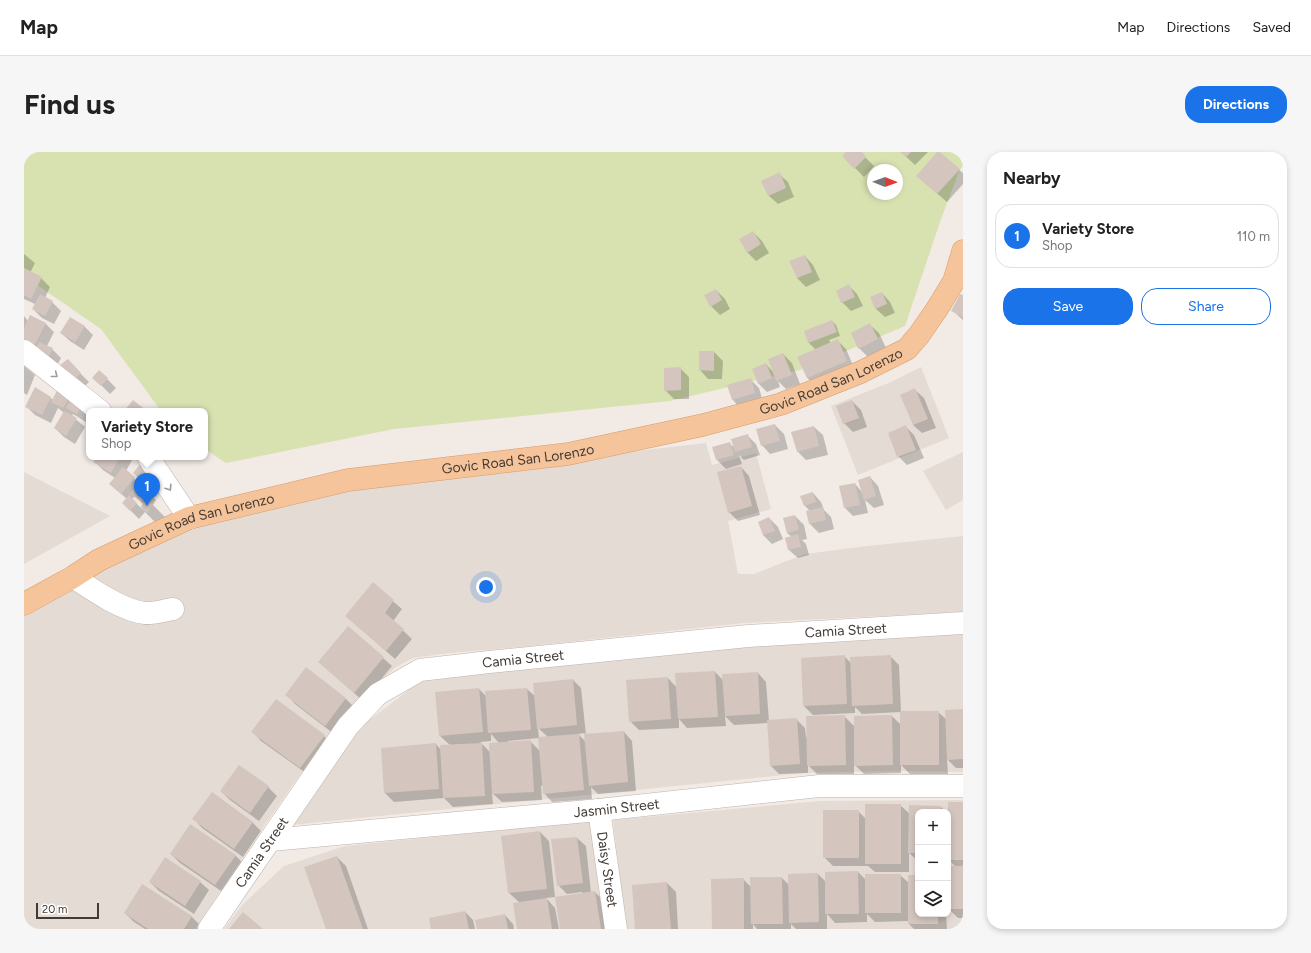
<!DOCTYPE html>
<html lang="en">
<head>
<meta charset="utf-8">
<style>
  body { margin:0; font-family:Figtree,sans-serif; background:#f6f6f6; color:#222 }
  .controls { position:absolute; right:12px; bottom:12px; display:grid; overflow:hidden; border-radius:8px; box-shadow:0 2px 6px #0003 }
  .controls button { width:36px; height:36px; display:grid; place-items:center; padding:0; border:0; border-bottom:1px solid #e0e0e0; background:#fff; color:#222; font:20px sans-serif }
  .compass { position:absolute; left:843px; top:12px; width:36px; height:36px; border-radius:50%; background:#fff; box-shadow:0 2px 6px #0003; rotate:91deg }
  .scale { position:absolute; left:12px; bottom:10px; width:63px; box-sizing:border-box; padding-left:4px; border:2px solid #433a35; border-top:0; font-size:11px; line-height:14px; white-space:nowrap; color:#433a35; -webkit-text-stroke:3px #fff; paint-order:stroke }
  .you { position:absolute; left:462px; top:435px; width:14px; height:14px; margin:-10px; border:3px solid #fff; border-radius:50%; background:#1a73e8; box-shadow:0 0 0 6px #1a73e833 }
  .badge { display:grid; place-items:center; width:26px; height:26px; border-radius:50%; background:#1a73e8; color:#fff; font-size:13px; font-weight:700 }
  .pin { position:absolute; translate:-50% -33px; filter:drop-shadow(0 1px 2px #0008) }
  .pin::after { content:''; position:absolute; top:21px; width:14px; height:12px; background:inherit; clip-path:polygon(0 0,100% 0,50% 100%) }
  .popup { position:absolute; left:62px; top:256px; width:122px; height:52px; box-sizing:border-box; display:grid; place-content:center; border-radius:8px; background:#fff; filter:drop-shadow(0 1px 3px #0005); font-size:13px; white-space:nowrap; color:#767676 }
  .popup b { font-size:15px; color:#222 }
  .popup::after { content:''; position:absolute; left:50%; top:100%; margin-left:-8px; border:8px solid transparent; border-top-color:#fff }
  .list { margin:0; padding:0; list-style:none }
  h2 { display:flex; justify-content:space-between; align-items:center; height:52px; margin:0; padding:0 16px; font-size:17px }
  h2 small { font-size:13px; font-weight:400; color:#767676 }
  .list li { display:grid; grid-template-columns:26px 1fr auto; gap:12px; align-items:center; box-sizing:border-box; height:64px; margin:0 8px 8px; padding:0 8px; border:1px solid #e0e0e0; border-radius:16px }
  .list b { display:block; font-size:15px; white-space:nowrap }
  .list p { margin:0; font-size:13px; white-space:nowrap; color:#767676 }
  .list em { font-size:13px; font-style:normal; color:#767676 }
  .actions { display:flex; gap:8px; padding:12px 16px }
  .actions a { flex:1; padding:9px 0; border:1px solid #1a73e8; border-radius:16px; text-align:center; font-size:14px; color:#1a73e8 }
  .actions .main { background:#1a73e8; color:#fff }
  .icon { flex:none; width:22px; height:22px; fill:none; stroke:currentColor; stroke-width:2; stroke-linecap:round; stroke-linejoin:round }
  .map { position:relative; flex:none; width:939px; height:777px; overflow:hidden; border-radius:16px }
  header { display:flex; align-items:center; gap:24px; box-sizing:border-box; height:56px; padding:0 20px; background:#fff; border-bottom:1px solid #e0e0e0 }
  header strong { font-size:19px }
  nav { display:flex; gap:22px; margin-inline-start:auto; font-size:14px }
  .intro { display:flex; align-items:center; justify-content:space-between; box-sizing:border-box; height:96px; padding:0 24px }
  h1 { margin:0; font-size:28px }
  .button { padding:10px 18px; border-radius:16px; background:#1a73e8; color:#fff; font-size:14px; font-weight:700 }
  main { display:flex; gap:24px; padding:0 24px }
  aside { flex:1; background:#fff; border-radius:16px; box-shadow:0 2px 6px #0003 }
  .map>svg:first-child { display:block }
  .residential { fill:#e4dbd4; fill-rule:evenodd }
  .green { fill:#d8e2b1; fill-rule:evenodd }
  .shadow { fill:#0003; fill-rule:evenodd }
  .building { fill:#d4c6bf }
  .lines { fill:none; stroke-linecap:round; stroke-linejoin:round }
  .minor-casing { stroke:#beb3ac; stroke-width:23 }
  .major-casing { stroke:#d89c6c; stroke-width:23 }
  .minor { stroke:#fff; stroke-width:22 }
  .major { stroke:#f5c49a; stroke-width:22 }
  .oneway { stroke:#a19c9a }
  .labels { text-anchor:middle; stroke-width:3; stroke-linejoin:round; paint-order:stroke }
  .street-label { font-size:14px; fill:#433a35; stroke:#fff }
</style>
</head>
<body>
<header>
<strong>Map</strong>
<nav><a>Map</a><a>Directions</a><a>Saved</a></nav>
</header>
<div class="intro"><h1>Find us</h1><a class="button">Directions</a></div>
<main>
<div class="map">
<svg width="939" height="777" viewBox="0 0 939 777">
  <rect width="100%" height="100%" fill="#f1eae5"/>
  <path class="residential" d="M897,215L925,286L834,323L807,254L867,230Z
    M682,291L688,313L732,301L747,357L704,369L714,422H730L781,402L835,395L939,384V460L720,471L497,495L425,501L389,506L372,515L315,567L240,674L171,777H0V458L55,427L183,368L411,322Z
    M939,300V348L922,358L899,319Z
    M0,320L86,364L0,412Z
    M939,480V620L873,619L779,621L267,673L335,576L399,527L646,500Z
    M939,648V777H602L589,668L796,649ZM894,660H924V762H894Z
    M567,669L582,777H200L219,752L260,714L321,694Z"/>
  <path class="green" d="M0,0H939V14L936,17L917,67L881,174L780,217L646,249L370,277L202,311L181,297V259H137L77,177L0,124ZM849,18H873V42H849Z"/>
  <path class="shadow" d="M823,0H836L850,14L840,25L819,4Z
    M877,0H904L891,13Z
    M914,0L939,21V32L923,50L902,32Z
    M755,22L764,30L770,45L754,52L745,44L738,29Z
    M729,80L738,89L745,101L732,109L723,100Z
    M0,102L11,111L6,121L17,126L26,135L21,146L28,150L37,159L30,172L18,166L9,157L11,152L0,147Z
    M781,104L789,113L796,128L782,135L773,126L767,110Z
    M825,134L833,142L839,154L827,159L818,150Z
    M692,138L701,147L706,157L696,163L687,154Z
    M858,141L866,150L871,161L861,165L852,157L847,146Z
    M939,145V168L929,159Z
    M0,164L4,169L21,171L30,180L23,194L28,197L37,206L30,219L0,196Z
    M808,169L812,173L816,184L805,188L807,191L813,188L822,197L831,218L788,230L783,226L775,205L792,198L785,191L781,180Z
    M846,173L855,181L862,196L844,205L835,196Z
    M60,174L69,183L60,198L46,189L37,181Z
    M690,200L699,209L698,227H684L676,218Z
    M759,202L768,211L776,232L762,237L754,229L756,235L743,240L735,232L729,218L742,212L750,221Z
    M0,214L11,223L3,243L0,241Z
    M656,216L665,225V247H650L641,238Z
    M52,217L65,230L57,238L42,224Z
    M76,220L92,236L86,242L70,226Z
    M726,227L735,236L739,250L717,257L709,248L704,234Z
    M35,236L65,264L62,270L49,262L48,264L61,275L51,292L40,285L31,276L40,261L34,256L27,271L11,263L2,254L26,245L29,248Z
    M891,238L900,246L912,276L898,281L889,273Z
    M828,249L837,258L843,275L829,280L820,271Z
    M751,273L760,282L764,297L746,302L738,293Z
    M790,275L799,283L804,303L782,308L774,300Z
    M882,275L890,283L900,306L883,313L874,304Z
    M723,283L732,292L736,303L720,308L715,303L718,312L702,317L693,308L705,291L711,296Z
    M73,305H105L108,308L102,319L132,348L129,353L145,369L134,373L121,360L115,367L99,351L103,347L86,332L91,326L79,318L70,309ZM111,344L119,352L117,356L108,347Z
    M144,305H151L147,308Z
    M717,315L725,324L736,363L714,369L705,360Z
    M110,321L138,330L131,339Z
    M846,325L854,334L860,353L850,356L841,348L844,361L829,364L821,356L831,332L838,340Z
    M789,341L797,350L800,358L807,365L810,377L795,381L786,372L783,360L786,359L781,354Z
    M771,364L780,373L783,387L778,388L782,392L785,403L774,406L765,398L768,385L763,381Z
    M745,366L754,375L759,387L748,392L739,383L735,370Z
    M349,432L378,457L369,469L388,487L371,507L322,464Z
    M324,475L368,514L339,549L295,510Z
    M820,504L827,511L866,504L875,513L877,560H914L923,568L939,558V616H932L923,607L924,622H886L877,613V621L840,622L830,612V622H793L784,613V621L755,622L747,614L744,571L710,573L701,564L702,574L663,576L655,567V576L615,578L606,569L644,526L653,536L691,520L700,529L734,521L742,530L745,569L772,567L781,576L782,586L820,564L831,575L868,564L877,573V560L838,562L831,555V561L789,563L780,554Z
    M282,517L322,547L330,555L310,582L271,552L263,543Z
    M549,528L557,536L562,583L600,580L608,589L612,639L574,642L567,635L568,647L528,650L520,641L519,633L517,634L518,648L478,650L468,641L469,652L429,655L420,646L370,650L361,641L412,592L418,599L426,593L416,584L455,537L462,544L503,537L512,545ZM514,576L524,585L515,586ZM561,581L562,590L554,582ZM467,582L475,591L467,601L456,590L467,589ZM515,586L516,599L506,589L484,591V589Z
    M229,580L300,584L309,593L286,624L237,589Z
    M215,614L244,635L253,644L235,669L206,648L197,639Z
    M939,651V766H934L925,757L932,715L927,710H924V662Z
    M876,653L886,662V654L917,655L922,660H894V709L885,701V720H851L844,714H809L800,705L834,659L842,667Z
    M170,667L228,670L237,679L219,705L178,676Z
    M516,680L525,689L531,745L522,746L531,756L535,777H494L496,751L485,741Z
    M553,686L562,694L567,741L571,740L580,749L584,777H537L559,742L558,740L543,742L534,733Z
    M147,702L211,703L220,712L200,741L156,711Z
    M313,705L322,714L344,777H303Z
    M834,720L842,728L876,723L885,731L894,724V762H922L923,777H890L885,772V769L851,770L843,762V770L811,771L803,762V777H772L767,772V777H733L729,772V777H689L719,727L727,735L758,726L765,733L794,722L802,730V721Z
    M126,730H176L185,738L170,762L135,739Z
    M643,731L652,740L654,777H612Z
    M119,733L168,765L177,774L174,777H121L110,770L101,761Z
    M441,760L449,768L451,777H408Z
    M481,763L489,772L490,777H454Z"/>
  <path class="building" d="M822,0H838L842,5L830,17L818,4Z
    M876,0H887L882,5Z
    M913,0H916L936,17L913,42L892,24Z
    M756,20L762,36L744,44L737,29Z
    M729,79L737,92L723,101L715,87Z
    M781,103L788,120L773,126L765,109Z
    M0,116L18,125L7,147L0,143Z
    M825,132L831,145L817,151L812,139Z
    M692,137L698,148L686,155L680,143Z
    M858,140L863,152L851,157L846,145Z
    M16,142L29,149L21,164L8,157Z
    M936,142L939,143V165L927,159Z
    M6,163L22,171L8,198L0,194V176Z
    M46,165L61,174L51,190L36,181Z
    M808,168L813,180L784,191L780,179Z
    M846,171L854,187L834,197L827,181Z
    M814,187L823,209L783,226L773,205Z
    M15,190L29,196L21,211L8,204Z
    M675,199H690V219L675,218Z
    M759,201L768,223L752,229L744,207Z
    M44,207L57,221L48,230L32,216Z
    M742,211L748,226L734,232L728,217Z
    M657,215V238L640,239V216Z
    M75,218L84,226L77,234L68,226Z
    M727,226L731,241L708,248L703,233Z
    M11,235L27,245L18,263L1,255Z
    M35,235L47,241L39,256L27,250Z
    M891,236L904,267L889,273L876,243Z
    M49,243L60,249L53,262L42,256Z
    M109,248L123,259H100Z
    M828,248L835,266L819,272L812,254Z
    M40,259L53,266L42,284L30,276Z
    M751,272L756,289L737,294L732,277Z
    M882,273L892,298L873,305L864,281Z
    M790,274L795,294L773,300L767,280Z
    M724,282L728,295L711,300L707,287Z
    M706,290L710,303L692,308L688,295Z
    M72,305H96L87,321L69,310Z
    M118,310L130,320L121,331L109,321Z
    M717,314L728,354L704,361L693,320Z
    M99,315L111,325L97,342L85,332Z
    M846,324L852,344L840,348L834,328Z
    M115,331L124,339L116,349L106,341Z
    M831,331L836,353L820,356L815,334Z
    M789,340L792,350L780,354L776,344Z
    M105,343L113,351L106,359L98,351Z
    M122,347L129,352L123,361L116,356Z
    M799,355L802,368L785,372L782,359Z
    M771,363L775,378L763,381L759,366Z
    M745,365L751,379L739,383L734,370Z
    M774,382L777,395L764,398L761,386Z
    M349,430L370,448L361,461L380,477L362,499L321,464Z
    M324,474L360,505L330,541L294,510Z
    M821,503L823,552L779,554L777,506Z
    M867,503L869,552L828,554L826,505Z
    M282,515L322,546L301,574L261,543Z
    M691,519L694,565L654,567L651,521Z
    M734,520L736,562L701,564L698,522Z
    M644,525L647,567L605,570L602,528Z
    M549,527L553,573L513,577L509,531Z
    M455,536L459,580L415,584L411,540Z
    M503,536L507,578L464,581L461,539Z
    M252,547L301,583L276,616L227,580Z
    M939,557V607L923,608L921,558Z
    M876,559H915V613H876Z
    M821,563L822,613L783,614L782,564Z
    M868,563L869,613L830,614V564Z
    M773,566L776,612L746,614L743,568Z
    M600,579L604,630L565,634L560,582Z
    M555,582L560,638L519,642L514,585Z
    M507,588L510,640L468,642L465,591Z
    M412,591L415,637L360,641L357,596Z
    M458,591L461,644L419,646L416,593Z
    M215,613L245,634L226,661L196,639Z
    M188,640L229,670L210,697L168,667Z
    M924,650H939V708H924Z
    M841,652H877V712H841Z
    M885,653L917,654V660H894V701H884Z
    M799,658H835V706H799Z
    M166,672L212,703L191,733L146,702Z
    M516,679L523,737L484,741L477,684Z
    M553,685L559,731L533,734L527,687Z
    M313,704L339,777H302L280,715Z
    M141,705L177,729L161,754L125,730Z
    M925,714H939V757H924Z
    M834,719L835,762H801V720Z
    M794,721L795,770L765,771L764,722Z
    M841,722H877V761H841Z
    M884,723H894V762H914V772H884Z
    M726,725H758L759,772H727Z
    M720,726V777H688L687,727Z
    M643,730L647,777H611L608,733Z
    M118,732L168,764L160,777H124L100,761Z
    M571,739L577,777H536L531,745Z
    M523,746L528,777H493L489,751Z
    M441,759L445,777H407L405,766Z
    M219,760L239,777H205Z
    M481,762L484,777H453L451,768Z"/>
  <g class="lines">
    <g class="minor-casing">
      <g id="minor">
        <path d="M0,199L76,259"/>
        <path d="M124,305L165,366"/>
        <path d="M49,425C67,437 99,459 121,461C130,462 141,458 149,457"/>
        <path id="s1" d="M575,658L592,777"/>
        <path id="s2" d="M247,688L575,658L795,634H939"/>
        <path id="s3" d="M185,777L324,574L354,542L396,518L465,510L724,484L939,471"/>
      </g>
    </g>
    <g class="major-casing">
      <g id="major">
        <path id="s4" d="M0,452L49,425L75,408L165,366L324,328L544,302L679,273L757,252L837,220L883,197L895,183L913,157L930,129L939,99"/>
      </g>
    </g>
    <use href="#minor" class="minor"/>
    <use href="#major" class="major"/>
  </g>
  <defs><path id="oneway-chevron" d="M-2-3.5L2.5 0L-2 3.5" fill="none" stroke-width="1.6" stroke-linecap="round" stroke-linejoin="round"/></defs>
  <g class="oneway">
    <use href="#oneway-chevron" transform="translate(31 223) rotate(38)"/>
    <use href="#oneway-chevron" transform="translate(145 336) rotate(57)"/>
  </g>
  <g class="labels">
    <g class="street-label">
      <text dy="5" stroke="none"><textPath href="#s4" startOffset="845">Govic Road San Lorenzo</textPath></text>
      <text dy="5" stroke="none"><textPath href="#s4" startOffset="521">Govic Road San Lorenzo</textPath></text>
      <text dy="5" stroke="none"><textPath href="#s4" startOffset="197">Govic Road San Lorenzo</textPath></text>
      <text dy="5" stroke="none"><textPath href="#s3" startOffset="766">Camia Street</textPath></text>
      <text dy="5" stroke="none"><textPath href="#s3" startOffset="442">Camia Street</textPath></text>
      <text dy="5" stroke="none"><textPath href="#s2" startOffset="347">Jasmin Street</textPath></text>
      <text dy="5" stroke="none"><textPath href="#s3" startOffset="93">Camia Street</textPath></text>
      <text dy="5" stroke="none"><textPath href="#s1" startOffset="60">Daisy Street</textPath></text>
    </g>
  </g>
</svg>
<div class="controls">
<button>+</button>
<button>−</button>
<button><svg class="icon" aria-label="layers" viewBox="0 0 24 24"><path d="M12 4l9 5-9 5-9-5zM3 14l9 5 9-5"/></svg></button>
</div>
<svg class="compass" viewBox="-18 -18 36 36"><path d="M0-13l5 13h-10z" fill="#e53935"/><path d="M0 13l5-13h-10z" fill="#767676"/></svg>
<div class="scale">20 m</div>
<div class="you"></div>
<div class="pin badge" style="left:123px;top:354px">1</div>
<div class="popup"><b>Variety Store</b>Shop</div>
</div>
<aside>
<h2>Nearby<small></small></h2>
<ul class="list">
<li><span class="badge">1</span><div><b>Variety Store</b><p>Shop</p></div><em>110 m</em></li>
</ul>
<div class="actions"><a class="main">Save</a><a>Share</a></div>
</aside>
</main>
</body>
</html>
